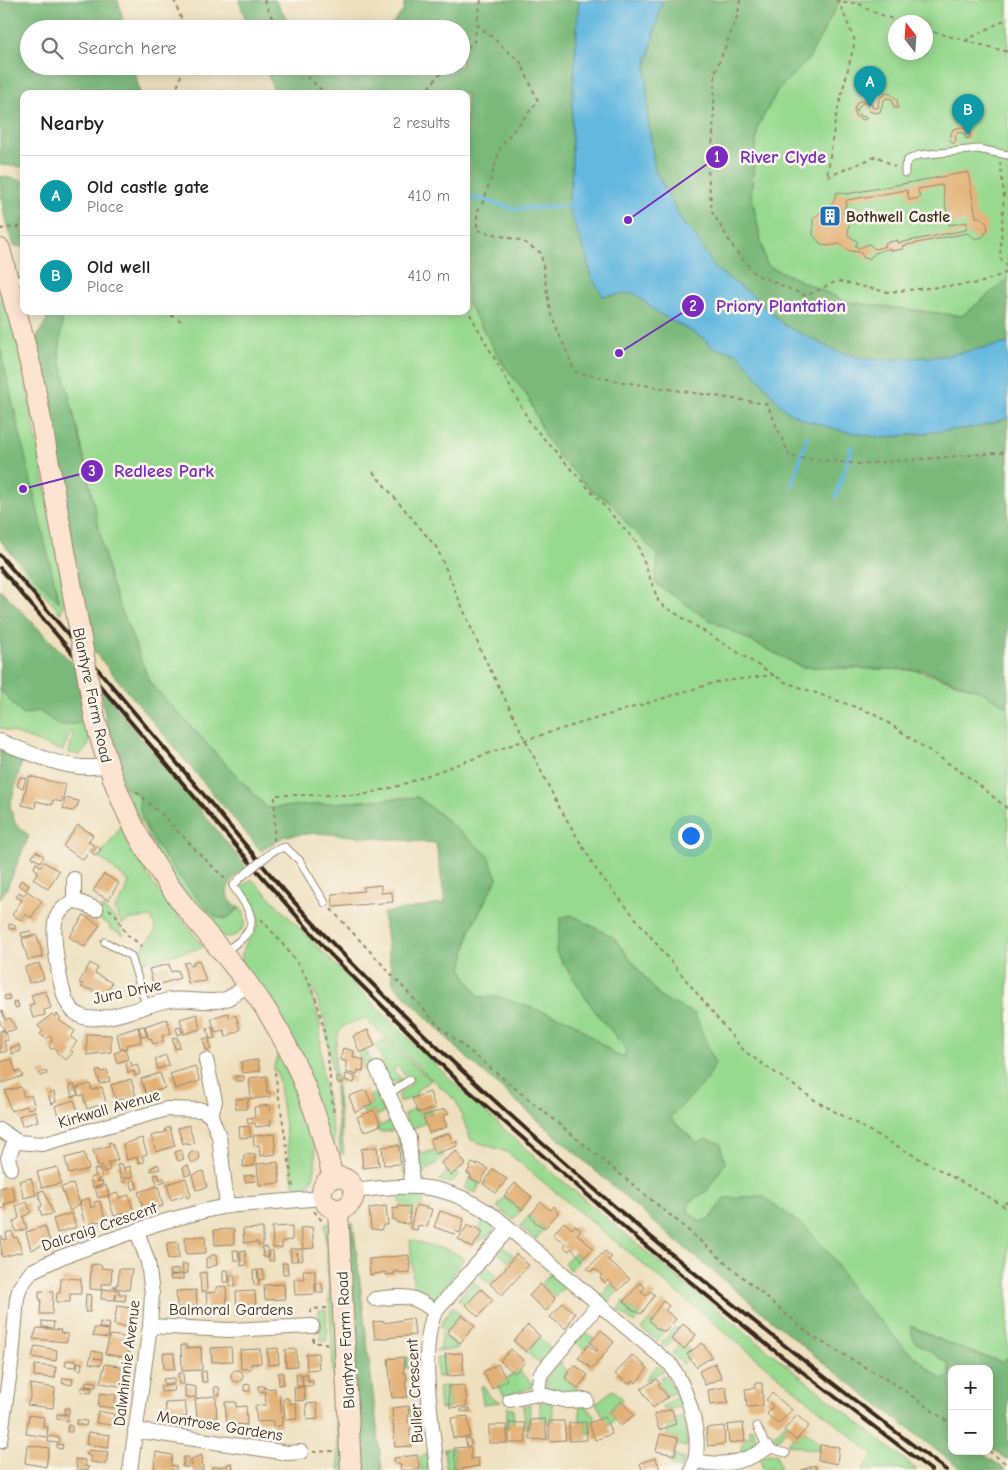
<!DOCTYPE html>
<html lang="en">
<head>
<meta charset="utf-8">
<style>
  body { margin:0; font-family:"Comic Neue",sans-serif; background:#f2f2f2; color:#202124 }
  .controls { position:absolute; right:15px; bottom:15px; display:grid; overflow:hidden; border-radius:10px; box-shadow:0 2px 12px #0003 }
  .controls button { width:45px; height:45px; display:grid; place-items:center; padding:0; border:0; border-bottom:1px solid #e0e0e0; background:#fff; color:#202124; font:25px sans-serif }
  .compass { position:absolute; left:888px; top:15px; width:45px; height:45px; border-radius:50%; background:#fff; box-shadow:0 2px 12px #0003; rotate:343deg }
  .you { position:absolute; left:690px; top:835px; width:18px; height:18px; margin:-12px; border:4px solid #fff; border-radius:50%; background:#1a73e8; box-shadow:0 0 0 8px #1a73e833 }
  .badge { display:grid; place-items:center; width:32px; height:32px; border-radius:50%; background:#1f6fb2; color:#fff; font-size:16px; font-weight:700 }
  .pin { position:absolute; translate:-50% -41px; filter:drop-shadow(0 1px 2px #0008) }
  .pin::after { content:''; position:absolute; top:26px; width:18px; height:15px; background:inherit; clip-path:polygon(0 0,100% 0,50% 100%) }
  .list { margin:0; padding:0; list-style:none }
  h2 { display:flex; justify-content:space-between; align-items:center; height:65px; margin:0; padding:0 20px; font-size:21px }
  h2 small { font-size:16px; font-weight:400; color:#757577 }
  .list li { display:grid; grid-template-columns:32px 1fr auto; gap:15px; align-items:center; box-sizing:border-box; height:80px; padding:0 20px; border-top:1px solid #e0e0e0 }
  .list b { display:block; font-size:19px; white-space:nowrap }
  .list p { margin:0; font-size:16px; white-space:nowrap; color:#757577 }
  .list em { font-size:16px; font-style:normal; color:#757577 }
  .icon { flex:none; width:28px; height:28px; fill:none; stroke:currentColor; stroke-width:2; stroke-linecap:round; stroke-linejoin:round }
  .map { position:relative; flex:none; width:1008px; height:1470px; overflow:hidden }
  .search { position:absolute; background:#fff; box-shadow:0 2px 12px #0003; left:20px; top:20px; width:450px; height:55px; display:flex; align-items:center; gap:12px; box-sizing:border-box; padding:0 18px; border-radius:28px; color:#757577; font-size:19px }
  .panel { position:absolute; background:#fff; box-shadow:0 2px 12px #0003; left:20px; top:90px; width:450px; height:225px; border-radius:10px }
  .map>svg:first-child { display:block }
  .green { fill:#98d990; stroke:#6a8257; fill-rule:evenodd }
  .forest { fill:#7ab97a; stroke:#5a724c }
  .water { fill:#63b8df; stroke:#4f717e }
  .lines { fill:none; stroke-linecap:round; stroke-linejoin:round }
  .stream { stroke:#63b8df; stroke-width:4 }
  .building { fill:#e3b176; fill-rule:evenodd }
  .service-casing { stroke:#94856e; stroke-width:9 }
  .minor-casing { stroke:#94856e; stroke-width:16 }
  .secondary-casing { stroke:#94856e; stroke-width:22 }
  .path { stroke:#94856e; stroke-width:2; stroke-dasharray:4 4; stroke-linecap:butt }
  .service { stroke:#fff; stroke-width:7 }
  .minor { stroke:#fff; stroke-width:14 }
  .secondary { stroke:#fde4d1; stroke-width:20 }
  .rail { stroke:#3b2a1e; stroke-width:4 }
  .service-bridge-casing { stroke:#94856e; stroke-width:9; stroke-linecap:butt }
  .secondary-bridge-casing { stroke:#94856e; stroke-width:22; stroke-linecap:butt }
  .service-bridge { stroke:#fff; stroke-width:7 }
  .secondary-bridge { stroke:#fde4d1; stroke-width:20 }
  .labels { text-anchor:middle; stroke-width:5; stroke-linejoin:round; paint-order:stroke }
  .poi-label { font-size:16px; font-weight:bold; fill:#3b2a1e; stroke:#fbf7ec; text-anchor:start }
  .street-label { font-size:16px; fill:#3b2a1e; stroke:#fbf7ec }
  .leader { fill:none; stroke:#7b2cbf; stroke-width:2 }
  .callout-dot { fill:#7b2cbf; stroke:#fbf7ec; stroke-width:2 }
  .mark-label { font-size:15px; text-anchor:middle; font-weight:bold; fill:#fff }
  .callout-label { font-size:18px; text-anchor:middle; font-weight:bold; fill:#7b2cbf; stroke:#fbf7ec; stroke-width:5; stroke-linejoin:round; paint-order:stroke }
</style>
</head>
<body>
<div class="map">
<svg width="1008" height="1470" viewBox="0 0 1008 1470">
  <rect width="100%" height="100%" fill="#fbf7ec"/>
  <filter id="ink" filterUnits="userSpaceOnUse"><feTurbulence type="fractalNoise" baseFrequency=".02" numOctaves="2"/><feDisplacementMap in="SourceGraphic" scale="10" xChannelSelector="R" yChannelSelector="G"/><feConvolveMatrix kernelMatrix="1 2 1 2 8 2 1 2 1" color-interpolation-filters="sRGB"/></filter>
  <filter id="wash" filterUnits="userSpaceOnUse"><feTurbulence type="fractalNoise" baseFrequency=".0096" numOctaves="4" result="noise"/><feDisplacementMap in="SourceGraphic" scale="20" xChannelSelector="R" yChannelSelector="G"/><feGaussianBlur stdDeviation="1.12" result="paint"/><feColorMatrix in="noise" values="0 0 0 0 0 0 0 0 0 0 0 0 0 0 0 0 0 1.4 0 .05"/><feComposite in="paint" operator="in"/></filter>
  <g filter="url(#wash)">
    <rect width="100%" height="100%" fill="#eee0bf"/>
    <path class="green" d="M840,0H1008V279L962,316L847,302L766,265L751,193L758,126L778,90L808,60ZM896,22H926V52H896Z
      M0,275L21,356L65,594L61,614L0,540Z
      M466,300L503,364L528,397L546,438L558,455L590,489L612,503L627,524L658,555L655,583L708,619L802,667L916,670L981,691L1008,707V1357L1002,1362L947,1343L911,1326L914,1341L948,1363L950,1377L942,1380L906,1349L855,1294L830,1254L808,1230L763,1196L724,1198L712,1217L701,1222L688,1212V1205L693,1199L707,1191L697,1143L670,1118L706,1082L695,1014L661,998L613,937L556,952L594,1010L626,1049L625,1057L617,1056L602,1044L530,1009L499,997H479L462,970L470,930L497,878L447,820L418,797L267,808L150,683L110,581L81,444L59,355L63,314L73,311H466Z
      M0,689L23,715L39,711L61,726L86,722C89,737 94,745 79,755L69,753L73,733L70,732L63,751L0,728Z
      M123,786L140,796C141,804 140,812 143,819C148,839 203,912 222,919L228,918L240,908L244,913L245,923C241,935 230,940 219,935L163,865Z
      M121,827L153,884L203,946L201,948L138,963L136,956L156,930L151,917L132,919L122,924L114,910L125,894L129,882L99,857Z
      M252,879C335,965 418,1051 506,1131C638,1250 779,1358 917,1470H862L874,1455L507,1152L471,1140L456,1101L365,1019C359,1021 352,1022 346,1025C330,1033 336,1073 337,1088H335L325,1021L313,988L310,989L320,1023L322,1073L334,1137L335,1155L242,961C239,931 282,931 241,887Z
      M102,907L115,918L124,935L109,928L110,925L97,918Z
      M384,1040L431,1080L417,1090L416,1097L399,1102L398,1095L412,1084L413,1077L405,1076L398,1066L393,1070L402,1079L396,1082L390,1081L382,1068L384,1063L375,1045Z
      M366,1050L372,1064L370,1071L364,1069V1060L358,1058L360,1053Z
      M278,1053C293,1081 337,1167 303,1190L293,1183L277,1071L273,1070Z
      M381,1091L390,1109L377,1116L374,1110L364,1114L362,1109L372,1104L369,1096Z
      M416,1108L418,1113L431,1110L432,1113L423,1116L426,1123L411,1129L404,1114Z
      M395,1120L402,1134L406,1173H403V1158L396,1130L384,1132L378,1131L376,1127Z
      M434,1150L435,1154L442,1152L444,1157L421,1175L417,1170V1156Z
      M448,1171L451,1175L456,1171L459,1175L450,1183L439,1180Z
      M470,1178L480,1183L476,1193L464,1188Z
      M399,1195H425L422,1207L413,1216H409L410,1207H402Z
      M505,1197L521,1210L513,1220L497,1207Z
      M530,1215L536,1224L545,1228L535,1240L520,1226Z
      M485,1220L493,1226V1232L479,1242L477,1241L483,1232L479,1229Z
      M325,1224H331L344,1470H339Z
      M410,1240L449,1250L464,1258C453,1272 449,1285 437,1297C430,1299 422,1290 414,1289Z
      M503,1247L514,1256L509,1262L498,1253Z
      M574,1253L580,1258L571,1270L564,1264Z
      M487,1266L497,1276L490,1284L479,1275Z
      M550,1274L564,1287L555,1297L541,1284Z
      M473,1282L481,1289L466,1305L458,1299Z
      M611,1284L618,1291L608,1303L601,1296Z
      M624,1301L631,1309L641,1314L634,1323L618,1310Z
      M452,1307L461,1315L447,1332L440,1326Z
      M319,1310H326L327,1341H321Z
      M649,1320L656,1328L664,1331L657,1341L642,1329Z
      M675,1327L678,1330L666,1347L661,1344Z
      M583,1331L594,1338L584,1350L575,1341Z
      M442,1332L458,1347L457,1349L435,1351L441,1347Z
      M539,1338L554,1351L542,1365L526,1352Z
      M679,1345L684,1349L686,1346L691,1352L687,1354L690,1358L682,1364L672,1354Z
      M418,1356L419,1367L405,1368L406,1358Z
      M446,1357L447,1376L437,1377L436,1358Z
      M558,1362L562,1363L561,1365L568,1371L565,1378L578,1389L576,1391L593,1392C580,1401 560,1394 547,1390L545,1380Z
      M658,1365L663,1371L646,1381L645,1380Z
      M518,1370L533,1384L531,1388L507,1396L503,1394L498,1385Z
      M665,1375L675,1392L670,1395L664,1393L658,1382L662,1380L661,1377Z
      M448,1386L450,1408L440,1409L438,1387Z
      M481,1386H484L491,1398L501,1402L483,1404Z
      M613,1390L623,1399L609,1412L616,1419L608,1425L596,1403Z
      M678,1396L682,1407L663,1410L662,1407Z
      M540,1401L552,1403L554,1421H549V1424L540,1420Z
      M530,1404L529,1428H526L523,1406Z
      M580,1405H585L593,1414L595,1421L589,1424L593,1433H586V1422L580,1423Z
      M422,1407L423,1416L410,1417V1408Z
      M507,1407L513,1408L514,1423L509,1424V1429H507Z
      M684,1416L687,1447L677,1445L678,1438L667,1436L668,1427L676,1424L674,1418Z
      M786,1423L788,1425C784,1432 780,1439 772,1444L768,1441Z
      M749,1429H753L757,1442L754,1449L743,1455L741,1447L745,1437L751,1436Z
      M805,1431L820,1444L819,1451L787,1444L793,1437L796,1440Z
      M454,1448L455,1467L446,1468L444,1449Z
      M768,1454H776L781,1470H763L760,1458Z
      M427,1455L428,1470H421L420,1456Z
      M673,1456L685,1459L680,1470L670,1465Z"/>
    <path class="forest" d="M0,0H118L125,29H29V66H134L140,94H24V167L0,165Z
      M239,0H275L293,29H249Z
      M405,0H579L572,107V172L568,207L586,255L591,277L603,296L634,293L658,313L703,338L714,348L738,352L785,410L807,421L843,431L882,438L978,427L1008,418V707L981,691L922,670L802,667L708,619L655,583L658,555L627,524L612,503L590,489L558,455L546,438L528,397L503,364L466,300V94H275L265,66H461V29H388L403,11Z
      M662,0H840L808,60L778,90L758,126L751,193L766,265L847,302L962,316L1008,279V343L944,356L881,360L857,357L834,350L784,325L751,294L715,269L693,232L683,224L655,170L648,121L646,67Z
      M0,176L24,181V247L14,246C5,225 0,199 0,176Z
      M63,314L59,355L81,444L110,581L150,683L267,808L418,797L488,855L497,878L470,930L462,970L478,997H499L571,1021L617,1056L625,1057L626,1049L594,1010L556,952L561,918L572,915L613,937L661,998L695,1014L715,1064L706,1082L670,1118L697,1143L705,1139L720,1143L725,1163L707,1191L693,1199L688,1205V1212L701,1222L712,1217L724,1198L763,1196L808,1230L830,1254L855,1294L906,1349L942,1380L950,1377L948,1363L914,1341L910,1326C940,1340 970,1353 1002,1362L1008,1357V1460L989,1446V1369H952V1451H985L983,1454L1006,1470H962L815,1356L657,1225L466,1057L393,984L383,913L445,903L436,843L317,833L285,836L261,851L92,649L36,338L48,318Z
      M0,348L59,602L0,540Z
      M0,589L75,666L86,722L61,726L39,711L23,715L0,689Z
      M100,687L246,866C232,879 215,894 240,908L228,918L216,917C195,898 130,823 140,796L123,786L109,738Z
      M0,750L22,761L10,806L15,823L29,836L6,890L0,898Z
      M335,1088H337L344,1154H340Z
      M353,1223L382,1470H360L350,1265V1224Z"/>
    <path class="water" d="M579,0H662L646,67L648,121L655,170L683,224L693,232L715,269L751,294L784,325L834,350L857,357L881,360L944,356L1008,343V418L978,427L882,438L843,431L807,421L785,410L738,353L714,348L703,338L658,313L634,293L603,296L591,277L586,255L568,207L572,172V107Z"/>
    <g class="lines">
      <path class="stream" d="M466,197L484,200L515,209L572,206
        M792,486L807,437
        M836,496L852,447"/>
    </g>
    <g id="blocks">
      <path class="building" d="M886,93L890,94L897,99L898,108H894L892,99L886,98L883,102L880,112L876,113L869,111L867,103H862L856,111L859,115L867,118L864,120L855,116L854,109L858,101H870L873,108H878L879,99Z
        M962,127L970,133V138L966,139L965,134L959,132L955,135L956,140L953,144L950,141L951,134L953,129Z
        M968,172L976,217H980L987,224L988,229L983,237L976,239L967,233L902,246L903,249L891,251L890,249H886L875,253L869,259L864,258L860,252L850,251L839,244L827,246L821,244L813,235V219L822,211L830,209L837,192L846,194ZM942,185L949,225L967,222L966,230L898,243V240L885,243L886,246L875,249L869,244L859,248L855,246L858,242L848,235L849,224L843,213L847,200L907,190L909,200L920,198L918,189Z
        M29,776L66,785L62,802L53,800L52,805L36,801L35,808L22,805Z
        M20,777L26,778L23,788L17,786Z
        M65,798L79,801L77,807L72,811L63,809Z
        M78,825L93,835L88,842L94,845L83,860L63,846Z
        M97,846L101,849L96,856L92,853Z
        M36,851L44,856L40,862L32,857Z
        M44,862L59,871L48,889L33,879L38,871L34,868L36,863L41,866Z
        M104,874L119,883L108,900L93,891Z
        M21,880L29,885L26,890L18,885Z
        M381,885V893L392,892L393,902L333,907L332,894L364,891L363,887Z
        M27,891L42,901L31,918L25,914L21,920L12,915L22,900L16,897L19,892L24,895Z
        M84,915L100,925L85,947L69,937Z
        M9,924L15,925V929H9Z
        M31,931L32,935L22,937L21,933Z
        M37,935L43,957L28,960L22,939Z
        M199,960L206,981L188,983L184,963L189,962L191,966L194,965L193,962Z
        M39,963L44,979L29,983L25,967Z
        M90,963L98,968L95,973L112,983L104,997L101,995L100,997L92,990L81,987L83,984L79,983Z
        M169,964L171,972L178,970L180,978L154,986L149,969Z
        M46,991L51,1008L44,1010L45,1015L33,1018L29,1005L34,1004L31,995Z
        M9,995L10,999L5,1000L4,996Z
        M17,1001L19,1007L15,1008L13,1002Z
        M0,1011H2L5,1020L10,1018L16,1029L6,1032L0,1023Z
        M228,1013L229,1017L236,1015L240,1030L226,1037L224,1030L215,1032L211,1018Z
        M52,1014L55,1017L57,1014L61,1018L59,1020L75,1031L71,1037L77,1042L70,1050L73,1052L66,1060L56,1052L57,1050L55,1048L51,1049L49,1047L52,1040L50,1036L46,1039L40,1034L43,1031L38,1026Z
        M197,1014L200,1029L184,1034L180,1019Z
        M167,1019L171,1033L162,1036L164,1041L153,1044L151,1038L149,1039L145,1026Z
        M144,1026L147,1036L142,1037L139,1027Z
        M138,1027L141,1042L126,1045L127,1048L120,1049L117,1034Z
        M180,1027L182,1033L178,1035L176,1028Z
        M212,1027L215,1038L210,1039L207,1028Z
        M4,1030L8,1040L4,1041L7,1051L0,1053V1031Z
        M368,1030L375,1046L360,1053L353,1036Z
        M87,1034L111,1035V1052L87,1055Z
        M177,1037L180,1047L175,1049L172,1038Z
        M209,1038L211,1049L206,1050L203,1039Z
        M19,1045L21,1051L12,1054L10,1048Z
        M343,1048L354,1051L353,1057L364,1060L363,1071L358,1070L357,1075L346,1072V1061L340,1060Z
        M125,1049L128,1059L117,1063L114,1053Z
        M166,1055L169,1065L158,1069L155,1059Z
        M12,1059L16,1072L20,1071L23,1076L2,1083L0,1062Z
        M258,1060L260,1071L242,1073L241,1062Z
        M131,1062L132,1066L137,1064L140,1074L135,1076L134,1071L128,1073L126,1063Z
        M195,1066L200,1081L175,1089L170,1074Z
        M101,1070L102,1072L107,1070L110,1081L100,1084L96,1071Z
        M46,1071L47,1074L40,1076L39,1073Z
        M160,1073L165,1088L146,1094L141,1079Z
        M346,1074L356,1077L354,1083L345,1080Z
        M235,1076H244V1081H235Z
        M267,1076V1092H270V1097L251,1099L249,1078Z
        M337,1077L343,1079V1083H337Z
        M131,1079L136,1096L116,1100L111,1085Z
        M74,1084L78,1095L72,1097L69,1086Z
        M90,1084L92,1090L102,1087L106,1103L87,1109L83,1095L79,1096L76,1088Z
        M21,1087L24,1097L31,1095L35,1107L28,1109L27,1106L11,1111L5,1091Z
        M366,1090L372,1104L355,1112L349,1096Z
        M54,1092L56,1102L51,1104L48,1094Z
        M430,1092L435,1108L418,1113L412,1098Z
        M249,1098L246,1109H236L235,1099Z
        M74,1100L79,1114L59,1119L55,1106Z
        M270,1105L271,1125L256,1127L255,1123L248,1124L247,1118L255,1117L254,1107Z
        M445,1109L449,1113L443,1117L447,1127L429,1133L423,1116Z
        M374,1110L381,1125L364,1132L357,1117Z
        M35,1111L38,1121L22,1126L19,1116Z
        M189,1125L194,1143L188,1145L187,1142L183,1144L178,1128Z
        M249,1126L251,1137L240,1138L239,1127Z
        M170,1127L175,1146L156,1152L151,1136L166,1132L165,1129Z
        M449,1133L452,1142H457V1146L435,1154L430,1139Z
        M274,1134L276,1154L260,1156L259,1145L254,1146L253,1136Z
        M142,1138L147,1154L142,1156L144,1162L139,1163L137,1157L127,1160L123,1144Z
        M109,1142L112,1143L118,1160L108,1163L110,1170L104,1172L102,1165L98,1166L93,1150L109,1146Z
        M399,1145L400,1164L384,1165L382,1147Z
        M377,1147L379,1166L363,1168L361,1149Z
        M181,1150L184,1159L178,1161L175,1152Z
        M456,1151L466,1164L451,1175L441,1163Z
        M188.5 1157a5.5 5.5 0 1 1 11 0a5.5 5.5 0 1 1-11 0Z
        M84,1153L89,1169L69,1174L65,1158Z
        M255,1154L254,1166L243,1167L244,1155Z
        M278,1162L280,1183L259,1185L257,1164Z
        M472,1163L477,1165L478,1163L488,1169L480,1183L470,1178L471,1175L467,1173Z
        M122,1164L125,1173L124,1168L130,1166L133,1177L124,1178L126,1182L123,1183L117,1165Z
        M158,1164L160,1169L151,1171V1168Z
        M188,1165L191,1174L185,1176L183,1167Z
        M57,1167L61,1183L42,1188L37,1172Z
        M100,1169L102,1178L97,1180V1182L102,1181L103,1184L93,1188L90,1178L96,1176L94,1170Z
        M493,1169L507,1179L496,1193L483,1184Z
        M203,1171L207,1187L196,1190L192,1175Z
        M158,1174L160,1180L164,1178L165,1181L157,1184L154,1175Z
        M255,1175L256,1181L245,1182L244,1176Z
        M31,1178L36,1195L24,1198L19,1181Z
        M186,1178L191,1196L187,1198L186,1195L171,1200L167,1184Z
        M135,1179L137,1188L133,1190L130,1181Z
        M515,1183L532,1197L522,1210L504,1196Z
        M73,1184L80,1204L70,1211L61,1187Z
        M11,1185L16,1201L4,1204L5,1208L0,1209V1188Z
        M106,1185L109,1195L98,1198L95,1188Z
        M158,1186L163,1206L158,1207L157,1204L143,1208L138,1192Z
        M44,1190L53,1214L42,1216L39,1207L42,1206L38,1192Z
        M118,1193L119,1198L129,1195L134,1213L129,1214V1212L114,1216L108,1196Z
        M89,1198L91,1208L95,1206L94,1202L100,1201L106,1223L101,1224L100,1221L90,1224L91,1228L86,1229L80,1205H81L80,1201Z
        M27,1202L31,1212L23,1217L27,1229L16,1232L13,1222L19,1218L16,1206Z
        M541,1202L550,1210L553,1206L558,1213L545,1228L536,1223L530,1215Z
        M416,1205L432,1209L427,1227L418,1225L417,1230L410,1229Z
        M386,1206L388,1225H383L381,1230L371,1229L369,1208Z
        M398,1206L410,1207L409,1224L397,1223V1220H393V1208L398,1209Z
        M440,1211L464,1219L460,1233L455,1231L454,1234L434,1227Z
        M72,1213L76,1227L57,1233L53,1219Z
        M564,1222L572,1229L575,1225L581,1230L577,1234L593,1248L582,1260L571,1248L569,1251L563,1247L566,1244L553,1235Z
        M468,1225L472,1228L474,1226L483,1232L472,1248L458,1239Z
        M45,1226L50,1242L31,1250L26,1232Z
        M292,1226V1240L282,1241V1248H273L272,1227Z
        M312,1227L314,1248L303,1249L300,1228Z
        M263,1228V1245H258V1242L244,1243L243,1229Z
        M234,1229V1244L215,1245L214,1230Z
        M12,1231L14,1238L17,1237L22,1252L2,1257L0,1236H2L3,1240L7,1239L6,1233Z
        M205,1236L206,1253L186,1254L185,1237Z
        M178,1242L179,1258L168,1259L167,1243Z
        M262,1247H267L268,1257H263Z
        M290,1249H302L303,1260L298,1261L297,1252V1261H291Z
        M233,1250H238L239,1260H234Z
        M245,1250L246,1265L241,1266L240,1251Z
        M268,1251H273L274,1261H269Z
        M605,1251L612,1257L608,1260L630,1279L618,1291L608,1280L605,1283L600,1278L602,1275L598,1271L593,1269L591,1272L587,1269Z
        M516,1254L529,1265L502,1295L490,1284L504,1270Z
        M211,1255H216L217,1265L206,1268V1258L211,1257Z
        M409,1255L410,1272L399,1273V1271L394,1272L395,1274L386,1275V1272L370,1275L369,1259Z
        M282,1263H287L288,1274H283Z
        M97,1264L102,1266L101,1268L112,1269L111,1284H101V1290L90,1289L91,1265Z
        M182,1264H187L188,1273L183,1274Z
        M119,1269H132L129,1290L116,1288V1284H118Z
        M180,1269V1274L170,1275L169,1270Z
        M223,1270H228L229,1282H223Z
        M257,1270L259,1285H254L253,1271Z
        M258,1270H263L264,1279L259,1280Z
        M303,1270H315V1294L295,1295L294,1279H304Z
        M206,1272L207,1291L201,1292L200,1273Z
        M183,1274V1279L171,1280L170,1276Z
        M230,1275H235V1286H230Z
        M61,1278L81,1279V1294H70V1302H56L57,1293H60Z
        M316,1283H322L323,1293H317Z
        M640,1283L645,1287L641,1292L646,1296L650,1291L655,1295L641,1314L631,1309L624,1301Z
        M284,1284L285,1299L265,1300L264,1285Z
        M540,1284L556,1298L546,1311L529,1296Z
        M113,1286H115V1290H119V1294H126L125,1301L115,1300L116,1293L115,1300L101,1299L102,1289L113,1290Z
        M226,1286L227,1310L222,1311V1306L211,1307L212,1310L208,1311L206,1293L216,1292V1287Z
        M481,1289L493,1300L478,1317L466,1305Z
        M196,1290L197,1305L177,1307L176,1291Z
        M39,1291L53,1292L52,1314H40L41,1299H39Z
        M255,1291L256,1309H252L251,1305L241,1306V1309L237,1310L236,1292Z
        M86,1294L91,1295L90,1312H85Z
        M663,1301L669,1306L665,1310L676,1319L665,1332L656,1328L649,1320Z
        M563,1303L575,1313L566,1329L550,1317Z
        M117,1306L131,1308L129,1327L114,1325Z
        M462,1315L475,1326L460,1343L447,1332Z
        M413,1318L415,1335L375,1339L373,1322L384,1321L385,1323Z
        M42,1321L54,1322L53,1328L42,1327Z
        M100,1322L110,1324L109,1329L99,1328Z
        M683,1324L696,1335L684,1349L671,1339Z
        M528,1325L540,1336L526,1352L514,1341Z
        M37,1328L61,1330L60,1333L68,1334L67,1342L33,1339Z
        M94,1328L109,1330L108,1338L93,1336Z
        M601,1330L614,1342L592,1369L578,1358L588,1345L596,1351L598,1350L590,1343Z
        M110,1335L134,1338V1342H129L128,1353H131V1358L105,1354Z
        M702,1343L712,1357L696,1367L687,1354Z
        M181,1345H186V1348L201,1347L202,1370L182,1371Z
        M35,1346L57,1350L56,1361L32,1357Z
        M231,1347L232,1361L212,1362L211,1348Z
        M278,1348L279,1364L268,1365L267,1349Z
        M260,1349L261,1363L251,1364V1369H241L240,1350Z
        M296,1349L297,1366L286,1367L285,1350Z
        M511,1349L525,1362L515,1373L500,1361Z
        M92,1351L102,1353V1359L94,1358L102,1359L101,1365L89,1363Z
        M163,1353H174L175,1369H164Z
        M318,1353L319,1369L307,1370L306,1354Z
        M462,1353L464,1375L447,1376L445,1354Z
        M632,1355L648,1368L636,1383L633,1380L629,1384L615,1374Z
        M404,1357V1373H406L407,1381H405L408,1397L392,1398L388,1359Z
        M66,1360L77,1361L76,1367L65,1366Z
        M78,1362L82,1363L81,1370L77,1369Z
        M715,1363L722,1378L705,1385L699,1371Z
        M105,1364L126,1367L123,1382L127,1383L126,1387L100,1383Z
        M498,1364L507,1380L492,1389L483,1372Z
        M35,1365L56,1367L55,1378L34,1376Z
        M575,1365L588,1375L578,1389L565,1378L570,1368L572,1369Z
        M231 1376a6 6 0 1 1 12 0a6 6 0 1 1-12 0Z
        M206,1371L207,1382H202L201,1372Z
        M283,1372L284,1384L279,1385L278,1373Z
        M178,1373H183L184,1384H179Z
        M296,1374H302V1386H297Z
        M303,1374H308V1382L313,1381V1386H303Z
        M63,1378L73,1379L72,1385L62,1383Z
        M174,1378V1384H164L163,1379Z
        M657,1379L660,1384L658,1385L668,1397L653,1408L641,1389Z
        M86,1381L96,1382V1387L85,1386Z
        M755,1383H762L763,1406L747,1407L745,1389L755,1388Z
        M30,1384L55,1388L53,1408L27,1405L31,1395Z
        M250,1384V1391H244V1385Z
        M173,1385L174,1391L161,1392L160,1386Z
        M185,1385L196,1387V1397L185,1398Z
        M465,1385L467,1406L450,1408L448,1386Z
        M258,1386H264L265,1389L275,1388V1394L280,1395L282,1425L273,1428V1421L257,1422L255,1406L266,1405L265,1391L259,1392Z
        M82,1387L92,1388L91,1393L81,1392Z
        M214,1387H219L220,1395H215Z
        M304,1387L305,1400L295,1401L294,1388Z
        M726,1387L728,1403L710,1405L708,1390Z
        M100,1393L116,1395L114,1408L98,1406Z
        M772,1393L792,1410L778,1424L767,1414L773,1406L766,1400Z
        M213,1396L216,1398L217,1423L213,1424L212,1421H201V1425H198L195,1399Z
        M285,1398H288L291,1404L296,1403L297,1419L285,1420L283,1400Z
        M621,1401L634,1415L621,1426L609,1412Z
        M185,1402L187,1417L167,1419L165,1403Z
        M225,1402H236V1407L246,1406L247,1425L232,1424V1428H227Z
        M317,1403L318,1419L307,1420L306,1404Z
        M409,1406L408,1422H410L411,1430H409L412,1446L395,1447L392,1408Z
        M65,1408H69V1414H64Z
        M470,1408V1411L461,1412V1409Z
        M672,1409L676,1424L659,1430L654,1414Z
        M98,1411L114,1414L112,1425L96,1423Z
        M57,1414L68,1415V1421L57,1419Z
        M29,1415L44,1417L43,1427H48L47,1437L26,1434Z
        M797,1415L809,1426L796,1440L784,1430Z
        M468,1416L470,1437L453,1438L451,1418Z
        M605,1417L612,1434L595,1440L589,1423Z
        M545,1419L547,1439L530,1440V1420Z
        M77,1420L87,1421L86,1426L76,1424Z
        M549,1421H564L566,1440L549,1441Z
        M586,1422L587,1440L569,1441V1423Z
        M509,1423H525L526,1443H509Z
        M743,1423L745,1441L729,1443L727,1425Z
        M68,1425L72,1426V1432H67Z
        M489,1425H507V1443H489Z
        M724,1426L725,1444L708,1446L706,1428Z
        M88,1432L110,1435L108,1448L86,1444Z
        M660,1434L678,1438L675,1455L656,1451Z
        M49,1436L60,1438L59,1443L48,1442Z
        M465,1439H470L472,1445L467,1446Z
        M57,1444L63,1445L62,1449L57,1448Z
        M27,1445L49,1448L46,1467L25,1463Z
        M820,1445L839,1447L837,1464L818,1460Z
        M471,1447V1459L478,1458L479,1466L456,1470L454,1448Z
        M89,1450L108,1452L106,1464L91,1462V1457L86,1454Z
        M156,1452L172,1455L171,1465L176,1466V1470H154Z
        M202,1455L203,1470H192L191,1459Z
        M417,1455L420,1470H401L400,1464H395L394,1458Z
        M183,1457H189L188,1467H183Z
        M656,1458L660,1470H642L640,1463Z
        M75,1459L85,1460V1466L89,1467L88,1470H77Z
        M232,1463L233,1470H212V1467L227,1466V1464Z
        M815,1465L816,1470H802Z"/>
    </g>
  </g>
  <g filter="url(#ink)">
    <use href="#blocks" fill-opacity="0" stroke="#94856e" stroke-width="1"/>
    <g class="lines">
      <g class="service-casing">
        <path id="service" d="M905,173V166L908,160L919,155L978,149L1008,155
          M10,282L24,279
          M273,851L285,847L299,860L325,903
          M105,942L131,956L146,1005
          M225,951C262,928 255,917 233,886L239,879
          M389,1094L409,1080
          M757,1426L767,1448L786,1453"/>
      </g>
      <g class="minor-casing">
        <path id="minor" d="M0,741C33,754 72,774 108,765
          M74,879V900L96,909
          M74,900C67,905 59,910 56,919C51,933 60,988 67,1002C70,1009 76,1014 83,1017C104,1024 147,1004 169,1000C187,997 208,1005 226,999C234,996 241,989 248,984
          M206,1060L215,1101L211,1116
          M377,1069L409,1138L412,1185
          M0,1130L18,1142L42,1144L167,1109L202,1110L211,1116L219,1136L227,1206
          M11,1168L8,1158L15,1141
          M354,1191C416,1184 445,1181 498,1219L671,1365C688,1391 705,1440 692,1470
          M375,1299C402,1296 413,1293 435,1312
          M150,1326L229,1330L312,1326
          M538,1394L540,1375L598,1305
          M510,1400L538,1394L567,1401L586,1400
          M135,1430L288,1453L301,1452
          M0,1441L12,1357L17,1298L20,1287L32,1271L61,1257L162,1222L204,1211L227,1206L323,1198
          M696,1461C723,1467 743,1463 767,1448
          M130,1470L150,1326L152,1294L148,1262L137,1231
          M437,1470C433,1427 418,1349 435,1312L509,1228"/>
      </g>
      <g class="secondary-casing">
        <path id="secondary" d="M0,249L32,371L71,583
          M95,718C109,777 131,831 166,881C198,928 240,967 270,1016C301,1066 320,1120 333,1178
          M322 1193a16 16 0 1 1 32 0a16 16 0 1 1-32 0Z
          M338,1209L351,1470"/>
      </g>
      <path class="path" d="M174,0L185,29
        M264,0L277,29
        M740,0L738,14L715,73L713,138L708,171L712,212L735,250L755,274L806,296L837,281L887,292L980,283L1008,272
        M836,0L842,3H858L869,10L900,22
        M838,0L855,41L835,121L827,177L877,156L895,167
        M477,24L521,63L538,101L501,146L484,200L477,212V230L522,241L541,253L550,312L575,372L617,381L767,404L790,457L860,464L1008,452
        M926,30L1008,52
        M965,41L1008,18
        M461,53L474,42L481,0
        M295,66L326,94
        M175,94L184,66
        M423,94L447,66
        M1000,162L1004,193L1000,258L1008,267
        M0,229L24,226
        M466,307L531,424L637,543L659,603L785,682L875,714L973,780L1008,809
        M164,311L181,321
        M373,472L437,548L481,651L557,803L597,871L744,1051L816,1101L1001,1204
        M136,792C169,818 194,851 226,879
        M274,841L275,795H362L398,786L525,740L717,682L774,675
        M109,909L116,915L126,934L141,945L138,950
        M331,909L438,1025L676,1220L813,1337L898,1386L952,1425
        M261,919C280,941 303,965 314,994C328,1031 329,1075 334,1115
        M275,1072L293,1187
        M1008,1202L1001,1204L1008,1210
        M314,1211L322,1221
        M311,1313V1309L327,1308
        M313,1338V1343H326L328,1348
        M989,1451L1008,1465
        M313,1452L333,1451"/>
      <use href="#service" class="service"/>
      <use href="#minor" class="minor"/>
      <use href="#secondary" class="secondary"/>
      <path class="rail" d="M0,555C65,630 129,706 193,782C240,838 286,896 337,948C523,1140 733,1309 946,1470
        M0,568L259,873L331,955L460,1083L639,1240L771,1348L931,1470"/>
      <g class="service-bridge-casing">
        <path id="service-bridge" d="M239,879L273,851"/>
      </g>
      <g class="secondary-bridge-casing">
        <path id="secondary-bridge" d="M71,583L95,718"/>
      </g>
      <use href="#service-bridge" class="service-bridge"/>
      <use href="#secondary-bridge" class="secondary-bridge"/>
    </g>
  </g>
  <defs>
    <g id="building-square" transform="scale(1.125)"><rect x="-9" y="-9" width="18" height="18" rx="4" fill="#1f6fb2" stroke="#fbf7ec"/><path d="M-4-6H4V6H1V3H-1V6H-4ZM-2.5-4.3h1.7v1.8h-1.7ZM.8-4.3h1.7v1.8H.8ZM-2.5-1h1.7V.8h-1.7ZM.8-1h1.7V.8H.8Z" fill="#fff"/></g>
  </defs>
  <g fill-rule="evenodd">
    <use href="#building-square" x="830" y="216"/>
  </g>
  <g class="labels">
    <g class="poi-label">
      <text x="846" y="222">Bothwell Castle</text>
    </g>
    <g class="street-label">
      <text transform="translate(93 695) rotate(78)" y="6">Blantyre Farm Road</text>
      <text transform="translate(127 991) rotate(-12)" y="6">Jura Drive</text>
      <text transform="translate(109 1108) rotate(-16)" y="6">Kirkwall Avenue</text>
      <text transform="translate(99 1226) rotate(-19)" y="6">Dalcraig Crescent</text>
      <text x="231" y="1315">Balmoral Gardens</text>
      <text transform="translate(345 1340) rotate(-93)" y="6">Blantyre Farm Road</text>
      <text transform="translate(126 1363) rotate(-83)" y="6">Dalwhinnie Avenue</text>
      <text transform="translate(414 1391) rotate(-93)" y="6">Buller Crescent</text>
      <text transform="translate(220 1425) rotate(9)" y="6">Montrose Gardens</text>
    </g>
  </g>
  <path class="leader" d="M628 220L717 157M619 353L693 306M23 489L92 471"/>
  <g class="callout-dot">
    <circle cx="628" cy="220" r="5"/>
    <circle cx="619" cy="353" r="5"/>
    <circle cx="23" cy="489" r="5"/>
    <circle cx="717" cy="157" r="12"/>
    <circle cx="693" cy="306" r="12"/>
    <circle cx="92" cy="471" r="12"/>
  </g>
  <g class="mark-label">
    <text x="717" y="162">1</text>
    <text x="693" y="311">2</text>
    <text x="92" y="476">3</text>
  </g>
  <g class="callout-label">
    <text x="783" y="163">River Clyde</text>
    <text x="781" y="312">Priory Plantation</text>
    <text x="164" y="477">Redlees Park</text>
  </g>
</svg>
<div class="controls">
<button>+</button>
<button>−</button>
</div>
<svg class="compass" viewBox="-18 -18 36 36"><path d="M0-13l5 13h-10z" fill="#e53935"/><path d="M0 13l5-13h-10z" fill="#757577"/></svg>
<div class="you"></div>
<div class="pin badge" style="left:870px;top:107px;background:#0f9aa8">A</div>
<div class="pin badge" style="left:968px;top:135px;background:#0f9aa8">B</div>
<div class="search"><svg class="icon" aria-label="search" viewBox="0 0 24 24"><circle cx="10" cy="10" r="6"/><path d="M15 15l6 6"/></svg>Search here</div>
<section class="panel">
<h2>Nearby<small>2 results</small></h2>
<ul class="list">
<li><span class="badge" style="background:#0f9aa8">A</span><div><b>Old castle gate</b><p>Place</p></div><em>410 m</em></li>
<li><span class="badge" style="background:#0f9aa8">B</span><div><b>Old well</b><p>Place</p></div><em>410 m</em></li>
</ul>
</section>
</div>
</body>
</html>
